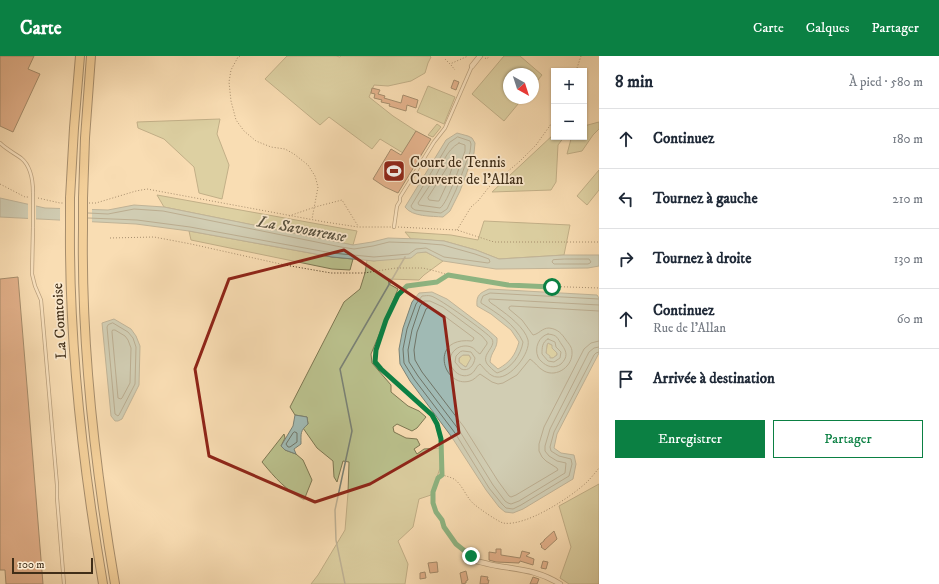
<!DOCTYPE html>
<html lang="fr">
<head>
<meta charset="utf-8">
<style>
  body { margin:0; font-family:"IM FELL DW Pica",serif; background:#f2f2f3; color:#1f2937 }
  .controls { position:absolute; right:12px; top:12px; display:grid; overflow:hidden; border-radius:0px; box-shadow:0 1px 3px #0004 }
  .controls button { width:36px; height:36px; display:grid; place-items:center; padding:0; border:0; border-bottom:1px solid #e0e1e3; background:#fff; color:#1f2937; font:20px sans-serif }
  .compass { position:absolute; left:503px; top:12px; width:36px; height:36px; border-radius:50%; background:#fff; box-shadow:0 1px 3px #0004; rotate:141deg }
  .scale { position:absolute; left:12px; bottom:10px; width:81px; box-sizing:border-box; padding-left:4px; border:2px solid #402e18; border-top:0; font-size:11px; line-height:14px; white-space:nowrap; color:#402e18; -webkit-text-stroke:3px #fbe9ce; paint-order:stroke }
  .stop { position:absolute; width:12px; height:12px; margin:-9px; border:3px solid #0b8043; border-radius:50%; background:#fff }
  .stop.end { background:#0b8043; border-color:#fff; box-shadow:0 1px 4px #0008 }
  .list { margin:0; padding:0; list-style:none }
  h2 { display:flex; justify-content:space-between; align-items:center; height:52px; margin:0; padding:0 16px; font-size:17px }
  h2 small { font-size:13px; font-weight:400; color:#747a83 }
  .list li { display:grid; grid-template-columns:26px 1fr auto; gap:12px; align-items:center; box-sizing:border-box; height:60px; padding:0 16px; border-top:1px solid #e0e1e3 }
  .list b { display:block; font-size:15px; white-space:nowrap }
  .list p { margin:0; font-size:13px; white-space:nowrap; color:#747a83 }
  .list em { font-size:13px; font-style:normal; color:#747a83 }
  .actions { display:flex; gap:8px; padding:12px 16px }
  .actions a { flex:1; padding:9px 0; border:1px solid #0b8043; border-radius:0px; text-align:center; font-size:14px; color:#0b8043 }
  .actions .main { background:#0b8043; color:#fff }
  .icon { flex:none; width:22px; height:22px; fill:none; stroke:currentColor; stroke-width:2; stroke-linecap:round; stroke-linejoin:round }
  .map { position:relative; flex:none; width:599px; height:528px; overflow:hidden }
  header { display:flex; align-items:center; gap:24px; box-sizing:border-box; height:56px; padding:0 20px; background:#0b8043; color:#fff }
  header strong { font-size:19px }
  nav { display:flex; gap:22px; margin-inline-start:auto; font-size:14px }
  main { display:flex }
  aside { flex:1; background:#fff }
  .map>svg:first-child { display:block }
  .green { fill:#bbc28e; stroke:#7e7853 }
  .water { fill:#a0bab4; stroke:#7a8276; fill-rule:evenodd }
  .pier { fill:#f9ddb3 }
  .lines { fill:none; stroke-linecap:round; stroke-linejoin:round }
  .shore { stroke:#707466; stroke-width:1 }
  .stream { stroke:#7a8276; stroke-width:1.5 }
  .building { fill:#ca7f5d; stroke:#402e18 }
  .service-casing { stroke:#6e5a3f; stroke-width:4 }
  .minor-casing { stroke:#6e5a3f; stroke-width:6 }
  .motorway-casing { stroke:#402e18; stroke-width:10 }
  .path { stroke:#402e18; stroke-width:1; stroke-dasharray:1 2; stroke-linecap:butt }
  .service { stroke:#fbe9ce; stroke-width:2.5 }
  .minor { stroke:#fbe9ce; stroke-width:4.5 }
  .motorway { stroke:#ecbe7a; stroke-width:8 }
  .service-bridge-casing { stroke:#6e5a3f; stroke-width:4; stroke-linecap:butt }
  .motorway-bridge-casing { stroke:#402e18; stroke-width:10; stroke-linecap:butt }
  .service-bridge { stroke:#fbe9ce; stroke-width:2.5 }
  .motorway-bridge { stroke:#ecbe7a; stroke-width:8 }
  .route { stroke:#0b8043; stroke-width:5 }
  .marked { fill:none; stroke:#8f2418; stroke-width:3; stroke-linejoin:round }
  .labels { text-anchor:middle; stroke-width:3.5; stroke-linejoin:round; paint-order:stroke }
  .poi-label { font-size:15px; fill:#402e18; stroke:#fbe9ce; text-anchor:start }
  .street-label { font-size:15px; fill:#402e18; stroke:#fbe9ce }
  .water-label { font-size:16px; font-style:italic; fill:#58513f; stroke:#fbe9ce }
</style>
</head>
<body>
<header>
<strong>Carte</strong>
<nav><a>Carte</a><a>Calques</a><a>Partager</a></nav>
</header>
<main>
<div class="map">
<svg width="599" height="528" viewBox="0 0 599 528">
  <rect width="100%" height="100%" fill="#f9ddb3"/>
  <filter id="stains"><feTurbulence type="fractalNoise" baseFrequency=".005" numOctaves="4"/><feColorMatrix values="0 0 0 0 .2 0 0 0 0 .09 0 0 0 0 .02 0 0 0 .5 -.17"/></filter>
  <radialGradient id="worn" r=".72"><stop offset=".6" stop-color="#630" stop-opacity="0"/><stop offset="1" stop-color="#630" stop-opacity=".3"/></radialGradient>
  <path class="green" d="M287,0H336L340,1L341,0H430L431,1L428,7L425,17L411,25L388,30L374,29L369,41L393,60L416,75L403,97L380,83L372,93L329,61L320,69L265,23Z
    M504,0H520L542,19L533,30V18H509V42H523L504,65L472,38Z
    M428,30L455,41L444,68L417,56Z
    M220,63L217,78L229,109L222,143L199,137L194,111L164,83L138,72L137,66Z
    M599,66V73L593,79L582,95L567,98L571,83L568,81H584V70Z
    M437,68L441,71L433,81L428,79Z
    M554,78V81H564L558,89L556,126L551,134L492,136Z
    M599,114V134L587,149L577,140Z
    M157,139L357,175L353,189L342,187L164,151Z
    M484,165L570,169L564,199L499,203L476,194L444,185L411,183L405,176L451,179L478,184Z
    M189,175L332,201L353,203L350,214L332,213L191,184Z
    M417,196H426L443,205L424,219L419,224L388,223L389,228L398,233L371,298L372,307L391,329V336L408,350L419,355L426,361L417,372L412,375L397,368L393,371L394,376L406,382L417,383L420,389L414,393L417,398L424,393L440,392V412L431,439L419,443L413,471L398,485L408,508L405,528H311L318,519L345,474L348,437L349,406L343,405L337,426L334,421L333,405L317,392L303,372L308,368L307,361L295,359L290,351L344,246L360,233L365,217L367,204L374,205Z
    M548,287L552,289L557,296V299L553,302H550L546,298L547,289Z
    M462,299H469L471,303L466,311L464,310L459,306V303Z
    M284,378L285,382L281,390L285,394L296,398L303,404L312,424L304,444C285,433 276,423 262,406Z
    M599,428V528H569L560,522L571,491L559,450Z"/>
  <path class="water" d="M457,77L468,80L472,82L475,87L474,97L460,135L450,155L443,161C432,160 412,161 405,151L446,84Z
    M0,142L45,152L108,154L134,149L164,151L353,189L372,186L388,182L419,183L444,185L476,194L499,203L564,199H599V210L588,212L496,213L443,205L426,196L417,197L411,202L374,205L332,201L189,175L136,168L0,161Z
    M489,233L597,239L599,242V297L557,378L554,392L561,397L574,399L576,408L573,423L523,453L513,457L505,456L499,451L486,434L451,380L410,325L400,308L399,293L403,272L412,246L419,237L432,236L447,243L488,274L497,282C498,293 491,295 490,306L498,313C510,306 515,300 519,286L511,274L491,258L477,250C476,239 480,237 489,233ZM548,287L552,289V292L557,297V299L553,302H550V300L546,297L547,289ZM463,299H469L471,302L466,311L464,310L459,306V302Z
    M114,263L131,273L136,280L140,290L139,329L122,363L118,365H115L111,360L102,267Z
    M295,359L307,361L308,368C300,375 301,377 301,388L294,393L296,398L285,394L281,390L293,370Z"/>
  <path class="pier" d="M28,146L36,148V165L28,164Z
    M60,150L92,151V168L60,166Z"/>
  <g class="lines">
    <path class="shore" d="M458,81L470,85L471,88L470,96L456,134L447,153L441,157L415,154L412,152L411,150L449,87Z
      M459,87L465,89V95C461,106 448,147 440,152L419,149L418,147C423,139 429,131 434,123C441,111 446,94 459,87Z
      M451,106L453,107V109L446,130L439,145H437L429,144L428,142Z
      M88,162L137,164L190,171L332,197L374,201L409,198L416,193L426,192L444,201L488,207L490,206L489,203L475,198L443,189L419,187L389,186L373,190L354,193L341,191L163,155L134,153L108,158L88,157
      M565,203H589L591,206L590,207L588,208H554L552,206L553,204Z
      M599,243L490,237L483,240L481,245V247C497,257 515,268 523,286C521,299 511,313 497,317C494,315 492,313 490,311C477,300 497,292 492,283C488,277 439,242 431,240C428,239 425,240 422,240L416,248L407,273L403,293L404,307L414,323L455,377L489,432L502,448L506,452L513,453L521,449L569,420L572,408L571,403L559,400L551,395L550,391L554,376L594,299L596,297L599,296
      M599,249L489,243V245C491,248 495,249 498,252C508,259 525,272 528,284C531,297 510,323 497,321C490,321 484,312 480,308C476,310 475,317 469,319C456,324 442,304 456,293C460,290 466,289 471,291C475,292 477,297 480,298L487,288V286L482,280L443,251L430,245H424L420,250L412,274L408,294L409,306L418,320L459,374L493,429L505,445L508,447L511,448L519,445L565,417L566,407L557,405L549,400L545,395V390L550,373L589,296L594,292L599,291
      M599,255L511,250L509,251V253L522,264L533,279C539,278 542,272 549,272C558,273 562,278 566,284C569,288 572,291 572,296C573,310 557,322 544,315C538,312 535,306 530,303L517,319L503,327L498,328L492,326L480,318C477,320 474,324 470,325C443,333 428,280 472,285L473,284L474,282L439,256L429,251L426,253L417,276L414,294L415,304L422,316L464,371L498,425L509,440L511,441L516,439L558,414L557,412L546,405L542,401L539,395V388L544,371L584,293L591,287L599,285
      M113,267L128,276L133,282L136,291L135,328L119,359L118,360L115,358L107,271L108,269Z
      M113,274H115L125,280L128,284L131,292L130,327L122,342L121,343L118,342L112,276Z
      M548,278C558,279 557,282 562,289C567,296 568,301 561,308C554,313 547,311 541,305C539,303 539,303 538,301C534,292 539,280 548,278Z
      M548,283L555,286L556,291L561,296L560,302L554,306L548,305L542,298C542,292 542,286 548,283Z
      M463,295L471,296L475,302C474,309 469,316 461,313L455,306L456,300L460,296Z
      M295,376L297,377V386L290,391H288L286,388L293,377Z"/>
    <path class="stream" d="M345,528L336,484L335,454L352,375L340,313L405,201"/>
  </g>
  <path class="building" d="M0,0H34L28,13L40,18L13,76L0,70Z
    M454,24L459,26L456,34L451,32Z
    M372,32L380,34L378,38L385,40L384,42L401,47L403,39L418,44L416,52L407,49L406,55L389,50L390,48L381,46L382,44L374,42L375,38L371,37Z
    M416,75L431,83L398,137L385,131L373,123L391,93L401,99Z
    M18,221L28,342L43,528H6L5,514H0V223Z
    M554,475L557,483L545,494L541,491L542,490L540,488L544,485V484Z
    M496,493H501V499L520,502L522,495L530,497L526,500L534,503L533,509L520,505L519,507L496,506L489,504V496L496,497Z
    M543,505L548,506L546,513L541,512Z
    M437,506L438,516L430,517L428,507Z
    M466,515L468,524L466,525V527L462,528L460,517Z
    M425,516L426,522L420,523V517Z
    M481,520L488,521L487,524H489L488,528H480Z
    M533,521L539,523L537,528H530Z"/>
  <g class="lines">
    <g class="service-casing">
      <path id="service" d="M0,87C6,93 14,97 21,102C31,110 33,125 33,137
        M33,171L32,218L35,230L41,244L42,255L57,429V442L64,528
        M394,171L397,150L400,145V141L434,86L445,72L472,10"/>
    </g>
    <g class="minor-casing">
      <path id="minor" d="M472,10L480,0
        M476,505C484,507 491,509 498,510C522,514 539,515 560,528"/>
    </g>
    <g class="motorway-casing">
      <path id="motorway" d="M70,142L74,72L80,0
        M83,142L85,82L91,0
        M70,172C69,291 83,411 103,528
        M83,173C81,292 95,411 115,528"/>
    </g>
    <path class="path" d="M240,0L238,1L231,14L229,26L231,45L236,64L244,75L256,85L271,91L285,93L294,98L308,109L315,120L318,131L312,163
      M485,2L487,3L489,0
      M445,3L450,8L468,0
      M451,9L455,14
      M576,15L581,0
      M0,128L25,141H29
      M38,142L60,147H64
      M89,147H96L136,135L147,133L325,166L358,171H391
      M289,160L315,151L342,144L358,170
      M398,171L457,174L494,186H599
      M457,174L471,151L478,145L489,131L519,106L536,89L554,64
      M110,182L154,181L191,188L285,209L331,217H364L396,212H423L439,216L448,219
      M442,419L441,383L437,368L432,359L381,313L375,306L376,294L386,264L398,239L407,230L437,226L448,219L508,229L599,232
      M472,501L456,488L444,471L442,464L435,456L433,447V436L438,422L442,419C446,420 450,421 454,423C463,429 466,442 475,449C480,453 497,465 503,467C526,471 571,441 587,426C591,422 595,417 599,412"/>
    <use href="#service" class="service"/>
    <use href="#minor" class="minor"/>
    <use href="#motorway" class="motorway"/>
    <g class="service-bridge-casing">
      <path id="service-bridge" d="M33,171V137"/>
    </g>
    <g class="motorway-bridge-casing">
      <path id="motorway-bridge" d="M70,172V142
        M83,173V142"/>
    </g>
    <use href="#service-bridge" class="service-bridge"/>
    <use href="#motorway-bridge" class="motorway-bridge"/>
  </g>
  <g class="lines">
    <path class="route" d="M471,500L456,488L444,471L442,464L436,456L433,447V436L438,422L442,419L441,383L437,368L432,359L381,313L375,306L376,294L386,264L398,239L407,230L437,226L448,219L508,229L552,231"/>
  </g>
  <path d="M0 0H599V528H0ZM344,194L444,261L459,377L370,428L315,446L209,400L195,313L229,223Z" fill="#f9ddb3" fill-opacity=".55" fill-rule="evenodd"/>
  <path class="marked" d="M344,194L444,261L459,377L370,428L315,446L209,400L195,313L229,223Z"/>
  <defs>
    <g id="stadium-square" transform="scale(1.15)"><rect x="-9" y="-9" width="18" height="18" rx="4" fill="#8f2418" stroke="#fbe9ce"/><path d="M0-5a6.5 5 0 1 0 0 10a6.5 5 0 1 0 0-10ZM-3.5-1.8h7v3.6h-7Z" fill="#fff"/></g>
  </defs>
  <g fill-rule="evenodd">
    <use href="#stadium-square" x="394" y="115"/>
  </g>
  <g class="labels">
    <g class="poi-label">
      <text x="410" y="111">Court de Tennis<tspan x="410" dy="17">Couverts de l'Allan</tspan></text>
    </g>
    <g class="street-label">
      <text transform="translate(59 265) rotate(-93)" y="5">La Comtoise</text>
    </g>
    <g class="water-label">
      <text transform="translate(302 172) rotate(10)" y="6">La Savoureuse</text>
    </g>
  </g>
  <rect width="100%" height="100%" filter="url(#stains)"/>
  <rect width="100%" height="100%" fill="url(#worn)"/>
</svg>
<div class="controls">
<button>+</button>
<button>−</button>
</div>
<svg class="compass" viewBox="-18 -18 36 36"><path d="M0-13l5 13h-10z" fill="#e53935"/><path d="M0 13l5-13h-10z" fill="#747a83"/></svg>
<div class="scale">100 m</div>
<div class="stop" style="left:552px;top:231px"></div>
<div class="stop end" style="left:471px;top:500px"></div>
</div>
<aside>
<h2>8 min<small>À pied · 580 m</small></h2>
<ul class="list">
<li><svg class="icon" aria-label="ahead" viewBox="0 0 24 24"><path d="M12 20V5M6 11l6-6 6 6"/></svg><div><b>Continuez</b></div><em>180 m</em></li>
<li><svg class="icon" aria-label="left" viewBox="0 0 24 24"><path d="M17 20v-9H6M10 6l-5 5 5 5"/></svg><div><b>Tournez à gauche</b></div><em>210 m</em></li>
<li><svg class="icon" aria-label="right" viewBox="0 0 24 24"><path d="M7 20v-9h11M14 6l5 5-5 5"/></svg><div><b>Tournez à droite</b></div><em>130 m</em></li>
<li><svg class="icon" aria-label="ahead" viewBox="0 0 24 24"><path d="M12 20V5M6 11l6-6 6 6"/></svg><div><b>Continuez</b><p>Rue de l'Allan</p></div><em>60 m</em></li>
<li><svg class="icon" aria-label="arrive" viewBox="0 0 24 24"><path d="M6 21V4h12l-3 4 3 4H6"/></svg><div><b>Arrivée à destination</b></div></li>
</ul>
<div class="actions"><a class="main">Enregistrer</a><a>Partager</a></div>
</aside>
</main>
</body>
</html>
